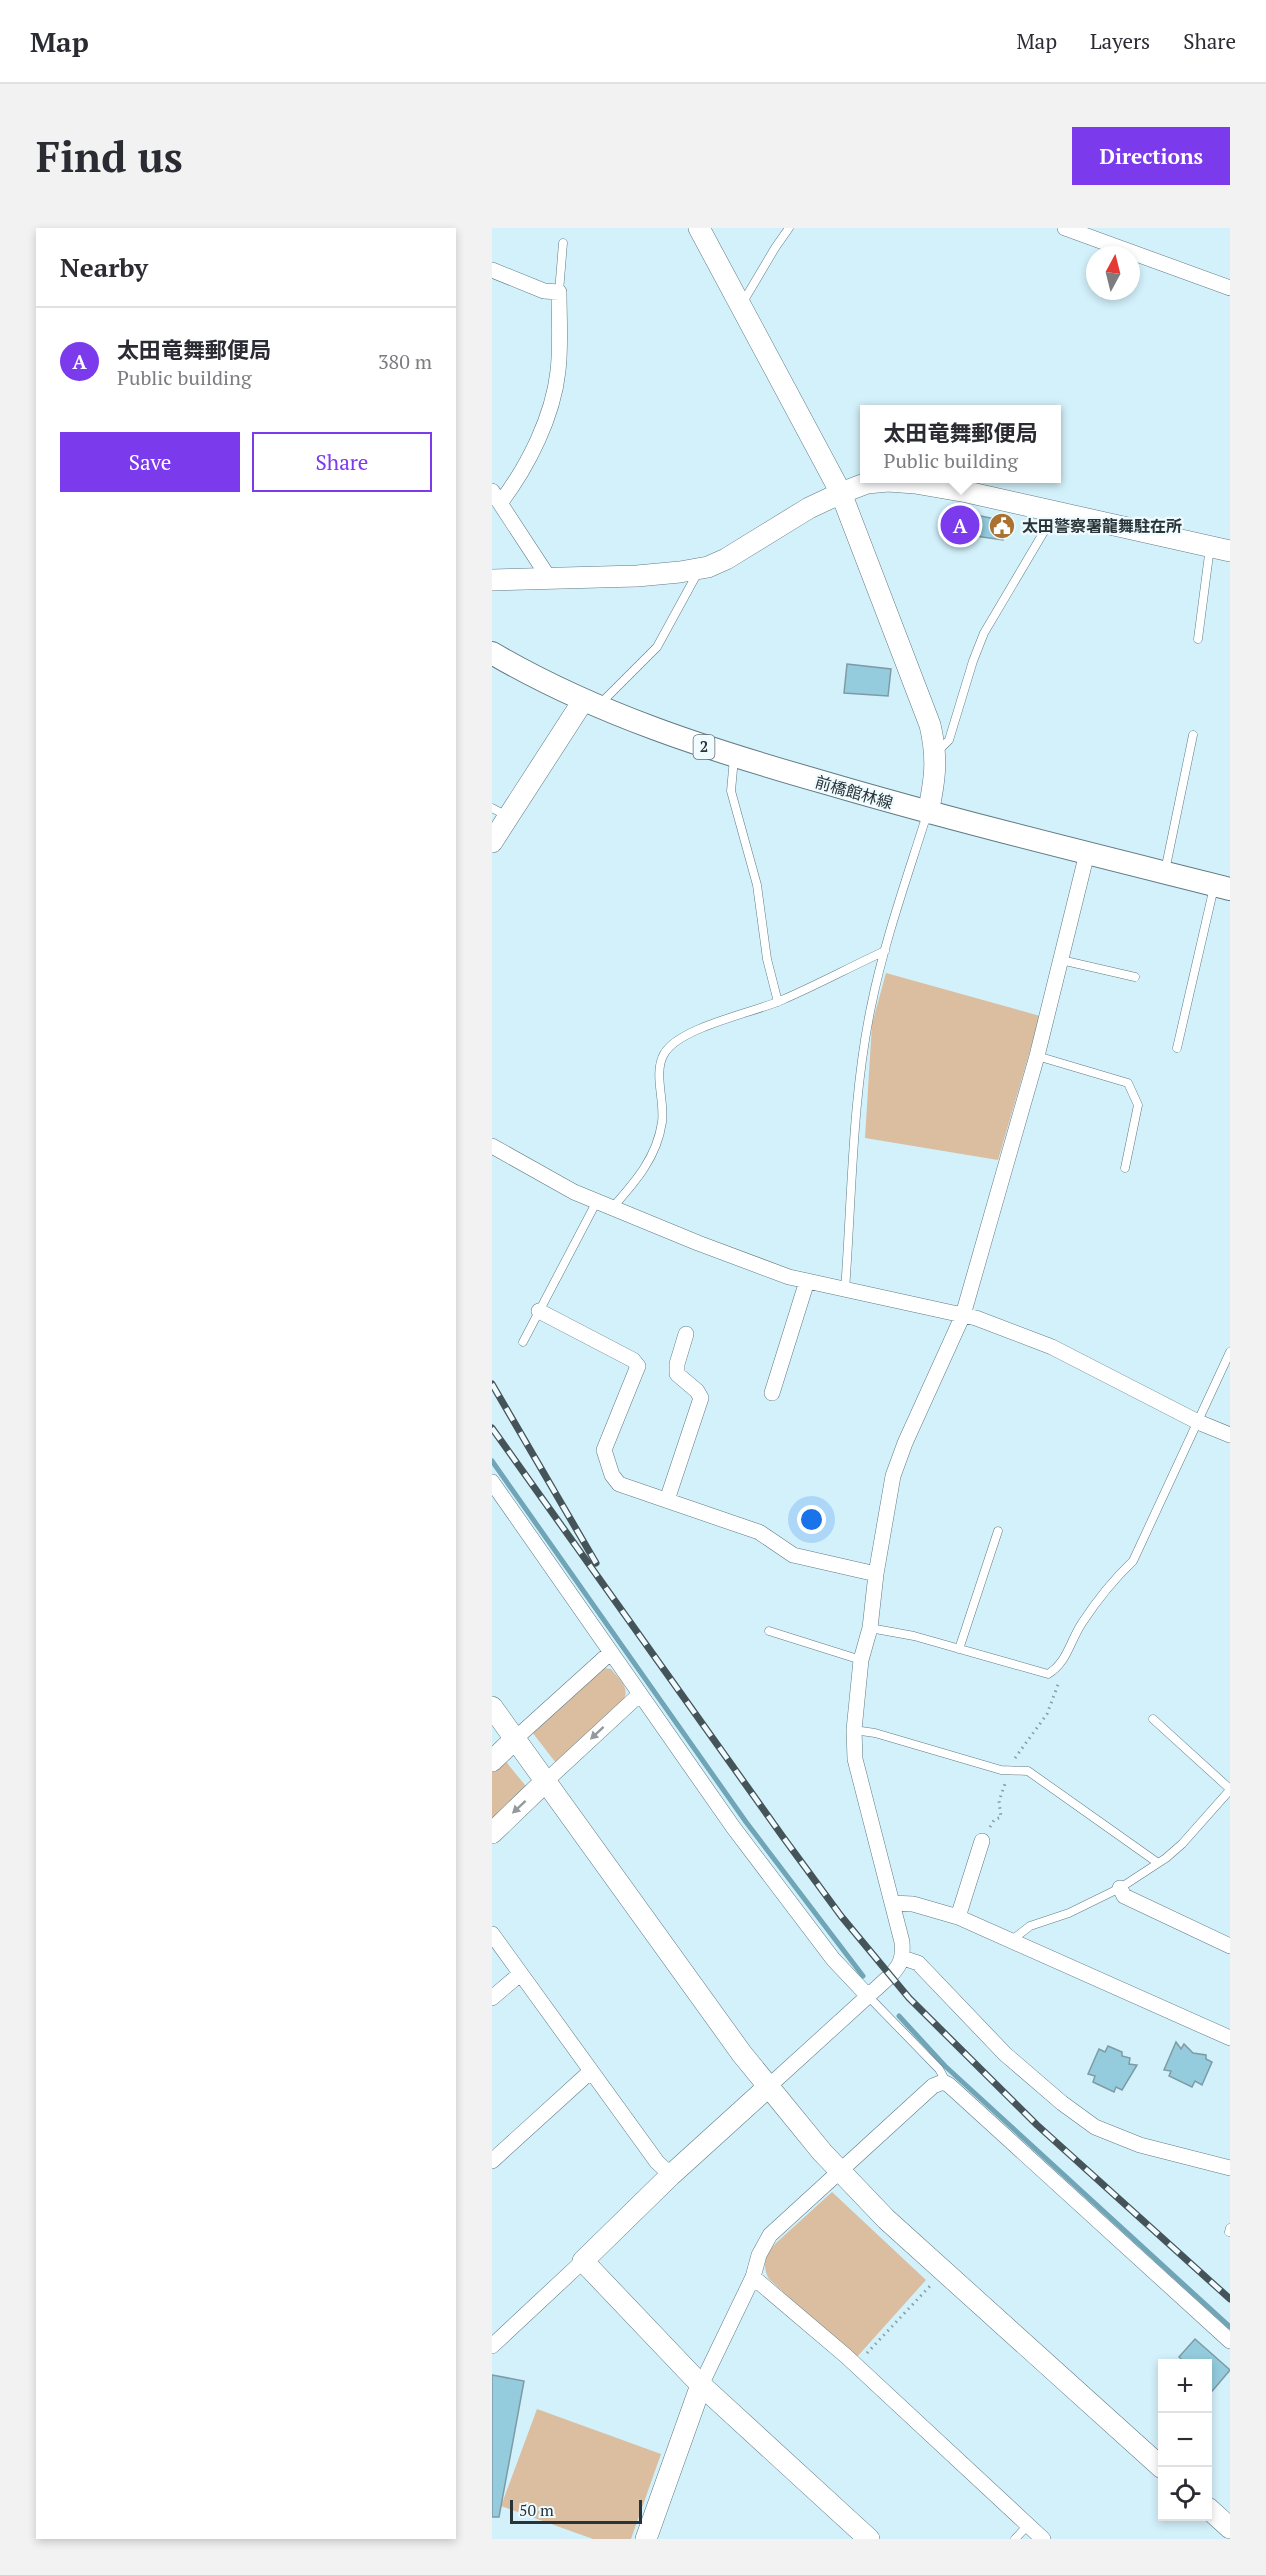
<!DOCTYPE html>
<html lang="en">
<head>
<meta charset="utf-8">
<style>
  body { margin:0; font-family:"PT Serif","Noto Sans JP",serif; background:#f2f2f3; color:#2b2b33 }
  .controls { position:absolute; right:18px; bottom:18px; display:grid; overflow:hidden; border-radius:0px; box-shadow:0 3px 9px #0003 }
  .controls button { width:54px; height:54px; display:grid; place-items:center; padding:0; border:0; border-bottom:2px solid #e1e1e2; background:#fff; color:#2b2b33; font:30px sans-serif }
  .compass { position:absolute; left:594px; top:18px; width:54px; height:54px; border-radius:50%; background:#fff; box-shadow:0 3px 9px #0003; rotate:7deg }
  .scale { position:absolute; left:18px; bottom:15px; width:132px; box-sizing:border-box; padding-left:6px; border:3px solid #283438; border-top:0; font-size:16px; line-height:21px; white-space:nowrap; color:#283438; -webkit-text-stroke:4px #effbff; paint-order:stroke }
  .you { position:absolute; left:320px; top:1292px; width:21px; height:21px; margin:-15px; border:4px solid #fff; border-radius:50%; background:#1a73e8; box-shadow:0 0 0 9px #1a73e833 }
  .badge { display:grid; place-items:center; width:39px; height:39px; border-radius:50%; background:#7c3aed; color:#fff; font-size:20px; font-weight:700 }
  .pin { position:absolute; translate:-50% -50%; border:3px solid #fff; box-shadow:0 2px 6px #0006 }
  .popup { position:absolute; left:368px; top:177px; width:201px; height:78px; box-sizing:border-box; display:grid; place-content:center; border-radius:0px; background:#fff; filter:drop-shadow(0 2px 4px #0005); font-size:20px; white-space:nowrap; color:#7c7c81 }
  .popup b { font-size:22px; color:#2b2b33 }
  .popup::after { content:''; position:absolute; left:50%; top:100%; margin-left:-12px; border:12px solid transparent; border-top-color:#fff }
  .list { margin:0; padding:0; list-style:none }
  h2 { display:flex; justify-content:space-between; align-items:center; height:78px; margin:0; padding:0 24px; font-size:26px }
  h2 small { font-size:20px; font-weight:400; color:#7c7c81 }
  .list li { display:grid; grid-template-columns:39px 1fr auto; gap:18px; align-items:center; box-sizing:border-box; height:108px; padding:0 24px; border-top:2px solid #e1e1e2 }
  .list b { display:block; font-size:22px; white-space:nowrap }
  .list p { margin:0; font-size:20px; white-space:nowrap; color:#7c7c81 }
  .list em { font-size:20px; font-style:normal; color:#7c7c81 }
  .actions { display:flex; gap:12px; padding:18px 24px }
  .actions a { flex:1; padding:14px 0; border:2px solid #7c3aed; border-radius:0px; text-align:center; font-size:21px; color:#7c3aed }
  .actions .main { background:#7c3aed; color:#fff }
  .icon { flex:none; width:33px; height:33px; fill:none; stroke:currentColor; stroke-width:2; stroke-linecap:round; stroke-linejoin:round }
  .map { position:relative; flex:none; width:738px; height:2311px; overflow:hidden; border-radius:0px }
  header { display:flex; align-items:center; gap:36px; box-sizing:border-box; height:84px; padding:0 30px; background:#fff; border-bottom:2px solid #e1e1e2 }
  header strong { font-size:28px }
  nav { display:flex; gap:33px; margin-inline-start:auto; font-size:21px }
  .intro { display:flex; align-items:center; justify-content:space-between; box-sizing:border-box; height:144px; padding:0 36px }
  h1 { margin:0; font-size:42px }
  .button { padding:15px 27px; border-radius:0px; background:#7c3aed; color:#fff; font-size:21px; font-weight:700 }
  main { display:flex; gap:36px; padding:0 36px }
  aside { flex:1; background:#fff; border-radius:0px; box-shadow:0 3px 9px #0003 }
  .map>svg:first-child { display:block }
  .green { fill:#dbbda0 }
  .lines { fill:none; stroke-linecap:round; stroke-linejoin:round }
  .stream { stroke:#6fa5b6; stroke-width:5 }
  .building { fill:#94ccdd; stroke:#7e9ba4; stroke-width:1.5 }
  .lane-casing { stroke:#607b84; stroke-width:9 }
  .street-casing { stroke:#607b84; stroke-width:16 }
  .secondary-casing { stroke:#607b84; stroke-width:22 }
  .primary-casing { stroke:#607b84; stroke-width:24 }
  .path { stroke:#879da5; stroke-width:3; stroke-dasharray:1.5 4.5; stroke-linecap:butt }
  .lane { stroke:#fff; stroke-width:8 }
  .street { stroke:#fff; stroke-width:15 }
  .secondary { stroke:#fff; stroke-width:21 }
  .primary { stroke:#fff; stroke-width:22 }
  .rail-casing { stroke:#455459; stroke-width:7 }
  .rail { stroke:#effbff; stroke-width:4.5; stroke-dasharray:14; stroke-linecap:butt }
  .oneway { fill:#949a9c }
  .labels { text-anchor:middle; stroke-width:4.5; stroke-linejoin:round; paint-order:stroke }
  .shield { fill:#effbff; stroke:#647074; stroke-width:1.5 }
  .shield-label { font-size:15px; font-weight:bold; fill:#283438 }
  .poi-label { font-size:16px; font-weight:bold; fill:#283438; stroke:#effbff; text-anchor:start }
  .street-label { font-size:16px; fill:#283438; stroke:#effbff }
</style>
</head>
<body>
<header>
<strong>Map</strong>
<nav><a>Map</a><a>Layers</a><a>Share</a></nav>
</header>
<div class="intro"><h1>Find us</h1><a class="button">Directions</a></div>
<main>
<aside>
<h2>Nearby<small></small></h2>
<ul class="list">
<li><span class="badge">A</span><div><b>太田竜舞郵便局</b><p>Public building</p></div><em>380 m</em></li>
</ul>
<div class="actions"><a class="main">Save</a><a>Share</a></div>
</aside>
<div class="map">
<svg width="738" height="2311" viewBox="0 0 738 2311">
  <rect width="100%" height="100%" fill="#d3f1fb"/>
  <path class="green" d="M394,745L548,788L506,932L373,910L380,796Z
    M111,1440L119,1441C126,1450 138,1459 132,1471L64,1535L40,1504Z
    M11,1530L37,1562L0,1596V1541Z
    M340,1964L434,2052L364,2130L277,2051C269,2037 274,2026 284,2015Z
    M45,2181L169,2226L139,2311H101L9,2278Z"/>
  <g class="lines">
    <path class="stream" d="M0,1233L254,1594L371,1748
      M407,1788L453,1838L738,2099"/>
  </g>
  <path class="building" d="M454,281L514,293L511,312L483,308L481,313L449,306Z
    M355,436L399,441L396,468L352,465Z
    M684,1814L689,1821L692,1816L701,1825L714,1827V1831L720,1834L710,1857L703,1853L700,1859L677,1848L679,1843L672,1842Z
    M616,1818L630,1824V1828L638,1830L637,1836L645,1837L630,1862L624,1859L622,1864L601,1854L603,1848L596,1846L607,1821L613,1824Z
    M703,2111L738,2142L716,2168V2136H695L687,2129Z
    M0,2147L32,2153L7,2289H0Z"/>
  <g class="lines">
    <g class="lane-casing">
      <path id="lane" d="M67,64L71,15
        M251,74L283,20L297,0
        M706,411L718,319
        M109,475L165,419L206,344
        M446,523L457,512L481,433L492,405L563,285
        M242,530L239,563L265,657L275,731L286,774
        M0,580L15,588
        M673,643L701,507
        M569,732L643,749
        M685,820L722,659
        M545,828L636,855L646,877L633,940
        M121,979C144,953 165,929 170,894C173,873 161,845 172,826C187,799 261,785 290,772C325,757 358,739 393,723
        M353,1062C360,969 360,870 379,779C392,714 415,650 435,586
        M31,1114L105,973
        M378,1400L422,1408L556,1446C575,1435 578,1413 590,1395C605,1372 621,1352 641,1333L738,1124
        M277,1403L369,1432
        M467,1421L506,1303
        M661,1491L738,1561
        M362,1502L383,1505L509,1542L536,1543L666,1635
        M520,1712L538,1698L577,1685L628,1660L674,1630L690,1616L738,1562
        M375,1767L447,1841L451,1848V1854
        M737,2004L738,2000
        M523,2311L536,2297"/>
    </g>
    <g class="street-casing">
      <path id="street" d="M573,0L738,60
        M0,42L52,63L67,64C67,90 69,117 66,143C61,189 36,238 9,274
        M0,263L57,350
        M0,918L82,964L206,1015L297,1049L484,1090L560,1119L706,1194L738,1207
        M47,1083L141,1132L146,1138L112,1222L120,1247L127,1256L267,1304L301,1327L384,1346
        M280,1165L315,1053
        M0,1254L241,1599L341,1731L375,1767
        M175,1272L209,1170L205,1163L185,1146V1136L194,1106
        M24,1510L118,1425
        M54,1553L148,1466
        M628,1660L632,1668L738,1718
        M400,1675L421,1676L466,1689L738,1810
        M466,1689L490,1613
        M0,1706L165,1934L179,1947
        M411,1730L426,1735L513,1826L570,1875L603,1899L648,1917L738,1940
        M0,1770L28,1746
        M276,1859L398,1748C410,1736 411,1729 410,1714L363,1531L362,1502L369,1432L378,1400L384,1346L401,1248L413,1215L471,1087L545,828L595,625
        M0,1933L99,1843
        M261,2049L354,2128L551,2311
        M0,2118L91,2033
        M209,2157L261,2049L267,2027L278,2007L441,1858L451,1854L457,1857L738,2113"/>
    </g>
    <g class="secondary-casing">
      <path id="secondary" d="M207,0L349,265L438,497C446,531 443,552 436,585
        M0,352L145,348L188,344L216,339L234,331L317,280L349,265L375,255L396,253L423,255L475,264L738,323
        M0,614L91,473
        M0,1479L250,1826L330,1924L394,1991L670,2240
        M0,1533L24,1510
        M0,1605L54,1553
        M276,1859L179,1947L91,2033L209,2157L377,2311
        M716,2280L738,2300
        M154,2311L209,2157"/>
    </g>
    <g class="primary-casing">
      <path id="primary" d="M0,425C104,486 218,522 334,555C467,594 603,627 738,661"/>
    </g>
    <path class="path" d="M523,1530L555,1486L567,1454
      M498,1599L502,1592L509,1589L507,1573L514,1553
      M375,2125L438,2058"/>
    <use href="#lane" class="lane"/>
    <use href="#street" class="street"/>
    <use href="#secondary" class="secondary"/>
    <use href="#primary" class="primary"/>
    <g class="rail-casing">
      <path id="rail" d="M0,1156L104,1335
        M0,1200L291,1609L349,1688L417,1770L545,1897L738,2071"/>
    </g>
    <use href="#rail" class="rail"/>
  </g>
  <defs><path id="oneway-solid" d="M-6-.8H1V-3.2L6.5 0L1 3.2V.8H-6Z" transform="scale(1.5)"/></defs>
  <g class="oneway">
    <use href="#oneway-solid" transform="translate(105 1505) rotate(137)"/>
    <use href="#oneway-solid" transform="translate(27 1579) rotate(137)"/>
  </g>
  <defs>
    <g id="civic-disc" transform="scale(1.35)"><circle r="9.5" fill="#ab7130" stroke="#effbff"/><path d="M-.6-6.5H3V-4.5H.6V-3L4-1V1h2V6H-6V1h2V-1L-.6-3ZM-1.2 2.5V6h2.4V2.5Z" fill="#fff"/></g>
  </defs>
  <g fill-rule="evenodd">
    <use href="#civic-disc" x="510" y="298"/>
  </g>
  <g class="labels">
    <rect class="shield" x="201.5" y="507" width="21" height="24" rx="4.5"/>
    <g class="shield-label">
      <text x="212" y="524">2</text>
    </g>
    <g class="poi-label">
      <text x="530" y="304">太田警察署龍舞駐在所</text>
    </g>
    <g class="street-label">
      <text transform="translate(362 564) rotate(16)" y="6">前橋館林線</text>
    </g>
  </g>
</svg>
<div class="controls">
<button>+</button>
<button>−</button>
<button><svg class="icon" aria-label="locate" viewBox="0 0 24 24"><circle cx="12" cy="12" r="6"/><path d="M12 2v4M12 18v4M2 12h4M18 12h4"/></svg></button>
</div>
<svg class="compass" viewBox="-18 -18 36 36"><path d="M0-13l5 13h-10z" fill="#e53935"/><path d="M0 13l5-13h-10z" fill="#7c7c81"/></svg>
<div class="scale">50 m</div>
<div class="you"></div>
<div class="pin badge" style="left:468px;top:297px">A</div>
<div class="popup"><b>太田竜舞郵便局</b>Public building</div>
</div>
</main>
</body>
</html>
